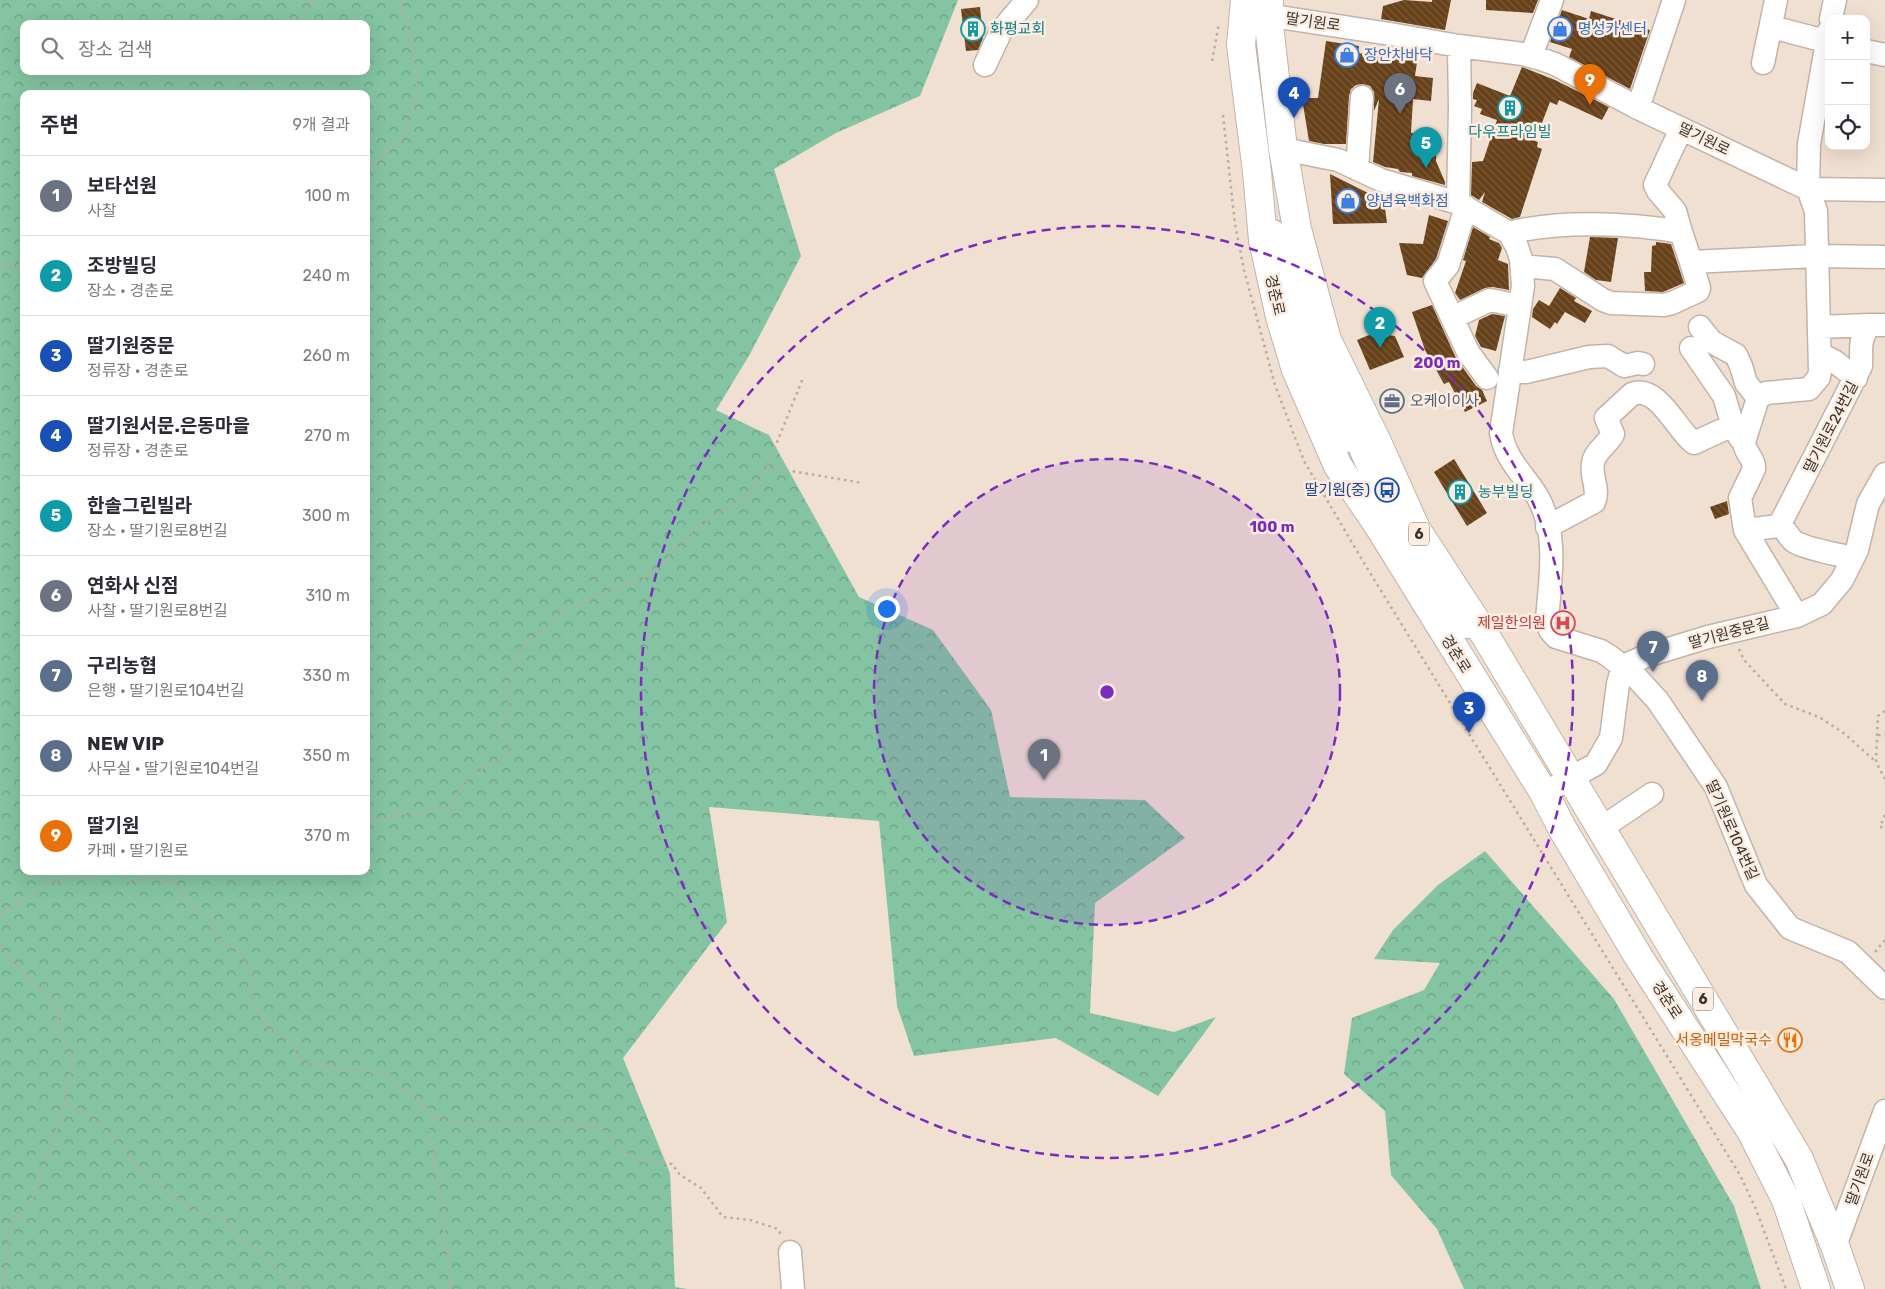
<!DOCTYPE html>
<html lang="ko">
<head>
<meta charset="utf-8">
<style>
  body { margin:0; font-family:Rubik,"Noto Sans KR",sans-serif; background:#f2f2f3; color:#2b2b33 }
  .controls { position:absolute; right:15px; top:15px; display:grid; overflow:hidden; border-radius:10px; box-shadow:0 5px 20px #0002 }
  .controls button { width:45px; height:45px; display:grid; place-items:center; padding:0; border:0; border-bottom:1px solid #e1e1e2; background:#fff; color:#2b2b33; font:25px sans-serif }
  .you { position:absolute; left:886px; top:608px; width:18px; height:18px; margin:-12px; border:4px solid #fff; border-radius:50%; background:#1a73e8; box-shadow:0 0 0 8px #1a73e833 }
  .badge { display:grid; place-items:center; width:32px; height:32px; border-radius:50%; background:#7e7112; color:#fff; font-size:16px; font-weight:700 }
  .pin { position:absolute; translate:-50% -41px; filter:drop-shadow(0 1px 2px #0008) }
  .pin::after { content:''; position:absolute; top:26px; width:18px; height:15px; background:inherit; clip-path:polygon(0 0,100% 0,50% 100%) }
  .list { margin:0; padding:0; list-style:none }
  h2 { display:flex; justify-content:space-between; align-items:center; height:65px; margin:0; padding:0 20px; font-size:21px }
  h2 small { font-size:16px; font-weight:400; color:#7c7c81 }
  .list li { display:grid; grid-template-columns:32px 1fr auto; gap:15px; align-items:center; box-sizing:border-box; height:80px; padding:0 20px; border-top:1px solid #e1e1e2 }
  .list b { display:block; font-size:19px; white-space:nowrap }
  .list p { margin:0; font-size:16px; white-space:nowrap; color:#7c7c81 }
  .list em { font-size:16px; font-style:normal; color:#7c7c81 }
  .icon { flex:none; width:28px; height:28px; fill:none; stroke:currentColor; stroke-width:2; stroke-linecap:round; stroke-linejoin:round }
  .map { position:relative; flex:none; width:1885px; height:1289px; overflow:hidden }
  .search { position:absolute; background:#fff; box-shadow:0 5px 20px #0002; left:20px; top:20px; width:350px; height:55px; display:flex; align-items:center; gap:12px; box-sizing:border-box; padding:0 18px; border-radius:10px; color:#7c7c81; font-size:19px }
  .panel { position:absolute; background:#fff; box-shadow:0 5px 20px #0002; left:20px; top:90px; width:350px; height:785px; border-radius:10px }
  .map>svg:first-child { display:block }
  .forest { fill:url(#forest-crowns); fill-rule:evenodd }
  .building { fill:url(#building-back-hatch) }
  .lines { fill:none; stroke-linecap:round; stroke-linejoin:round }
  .minor-casing { stroke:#c3b3a7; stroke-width:25 }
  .major-casing { stroke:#c3b3a7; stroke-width:30 }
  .path { stroke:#b8ab9f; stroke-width:2.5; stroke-dasharray:2.5 4; stroke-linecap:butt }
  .minor { stroke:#fff; stroke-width:22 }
  .major { stroke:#fff; stroke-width:28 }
  .ring { fill:none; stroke:#7b2cbf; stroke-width:2.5; stroke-dasharray:9 6 }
  .labels { text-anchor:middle; stroke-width:5; stroke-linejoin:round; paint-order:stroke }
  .shield { fill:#fdede0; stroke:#746b63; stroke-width:1 }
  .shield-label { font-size:14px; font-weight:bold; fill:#39332e }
  .street-label { font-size:15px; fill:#39332e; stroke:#fdede0 }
  .culture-label { font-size:15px; fill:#0d838f; stroke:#fdede0; text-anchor:start }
  .shop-label { font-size:15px; fill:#366cbe; stroke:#fdede0; text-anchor:start }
  .service-label { font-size:15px; fill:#4e5e75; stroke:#fdede0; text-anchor:start }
  .transit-label { font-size:15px; fill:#164399; stroke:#fdede0; text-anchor:end }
  .health-label { font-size:15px; fill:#be3a42; stroke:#fdede0; text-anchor:end }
  .food-label { font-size:15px; fill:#c56008; stroke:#fdede0; text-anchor:end }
  .centre { fill:#7b2cbf; stroke:#fdede0; stroke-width:2.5 }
  .ring-label { font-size:15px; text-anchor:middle; font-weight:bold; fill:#7b2cbf; stroke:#fdede0; stroke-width:5; stroke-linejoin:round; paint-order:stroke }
</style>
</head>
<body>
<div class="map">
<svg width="1885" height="1289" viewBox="0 0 1885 1289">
  <defs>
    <pattern id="forest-crowns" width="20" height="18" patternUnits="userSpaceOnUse" patternTransform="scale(1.25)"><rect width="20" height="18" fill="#84c4a2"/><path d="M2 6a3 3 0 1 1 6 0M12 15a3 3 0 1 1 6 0" fill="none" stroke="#6da084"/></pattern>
    <pattern id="building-back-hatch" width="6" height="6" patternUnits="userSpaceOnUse" patternTransform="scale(1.25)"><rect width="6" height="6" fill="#674119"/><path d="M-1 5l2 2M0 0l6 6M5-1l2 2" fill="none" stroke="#7a5b3a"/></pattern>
  </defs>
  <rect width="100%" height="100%" fill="#f0e0d2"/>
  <path class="forest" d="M0,0H958L920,96L836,133L774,169L801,256L750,354L716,410L769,435L859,597L933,630L991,710L1010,797L1145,800L1185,838L1095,903L1090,1013L1174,1032L1216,1017L1158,1096L1056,1038L914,1056L897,1006L879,821L709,807L727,922L623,1058L670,1173L675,1287L687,1289H0ZM24,24H366V71H24ZM24,94H366V871H24Z
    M1485,851L1614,999L1734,1206L1761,1289H1464L1437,1229L1391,1175L1385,1111L1344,1074L1352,1018L1424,990L1440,963L1374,959L1393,930L1438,885Z"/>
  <path class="building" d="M1404,0L1432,2V0H1451L1445,30L1381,19L1383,6Z
    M1486,0H1538L1533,13L1486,10Z
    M980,7L983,38L978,50L966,51L961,9Z
    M1562,10L1589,19L1591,11L1650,30L1630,89L1569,57L1572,49L1550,42Z
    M1326,41L1359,46L1358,53L1387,58L1388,50L1418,55L1415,76L1433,78L1431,101L1413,99L1411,133L1437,134L1436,161L1445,182V185L1412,176V173L1400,172L1398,169L1385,167L1373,162L1379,99L1374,111V92L1370,86L1363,84L1356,85L1351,89L1349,96L1346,144H1324L1309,141L1302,98H1318Z
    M1522,67L1555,80L1609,107L1602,120L1559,100L1557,105L1550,102L1535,141L1538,142L1537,147L1542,149L1520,217L1512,219L1482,202L1485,192L1479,200L1471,195L1472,162L1483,161L1497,120L1480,114L1482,109L1474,106L1477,100L1473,99V93L1477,83L1510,96Z
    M1330,174L1370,194H1383L1387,223L1333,224Z
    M1429,215L1448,221L1436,259L1422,278L1407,275L1399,243L1423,244Z
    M1473,227L1490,237L1489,239L1499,243L1502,248L1498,260L1508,264L1509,290L1493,287L1485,288L1460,300L1455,293L1466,261L1463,260Z
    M1590,237L1618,238L1611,282L1596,280L1584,272Z
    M1656,242L1671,244L1684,283L1663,292L1645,291L1644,272H1651L1652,246L1656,245Z
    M1560,288L1576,298L1574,301L1592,311L1585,323L1565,312L1557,324L1555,322L1550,329L1532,317L1533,309L1539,300L1549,306Z
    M1432,305L1456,358L1476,386L1482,390L1487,401L1465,412L1449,382L1444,384L1425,350L1412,312Z
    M1492,314L1505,316L1496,351L1481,347L1475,336L1479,320Z
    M1374,333L1395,336L1404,357L1370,370L1357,340Z
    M1454,459L1487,513L1467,526L1434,472Z
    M1727,501L1729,514L1715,519L1710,507Z"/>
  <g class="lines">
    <g class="minor-casing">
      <path id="minor" d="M1253,13L1390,34L1459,46L1523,54L1538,58L1555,64L1638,108L1808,189L1885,190
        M1831,19L1835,0
        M1772,27L1829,42
        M1459,46L1460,108L1458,203L1509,233L1517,247L1521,259L1523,286L1501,433C1505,459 1524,475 1537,496C1559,533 1550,580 1547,620L1550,630L1556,637L1601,651L1609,656L1637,678L1658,701L1716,787L1756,885L1790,928L1848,952L1885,988
        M1866,51L1885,55
        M1531,56L1552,0
        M1763,63L1776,0
        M985,65L1001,31L1027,0
        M1638,108L1674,0
        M1681,129L1655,185L1658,191L1675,211L1681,232
        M1283,149L1338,160L1381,180L1458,203
        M1357,169L1362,97
        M1466,207L1448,265L1435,281L1468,352L1487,378
        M1273,231L1293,300L1313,365L1346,441
        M1509,233C1558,220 1631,223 1681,232L1691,262L1817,256L1885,257
        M1522,266L1555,269L1603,300L1611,303L1664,305L1672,303L1698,291L1699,288L1691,262
        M1452,318L1490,300L1520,306
        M1700,327L1712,342L1736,355L1741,366L1746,383L1758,398
        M1819,327L1869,325
        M1691,348L1724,396L1732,423L1740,438
        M1820,354L1834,361L1856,378
        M1510,371L1526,372L1589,357L1608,356L1624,366L1638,363L1643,364
        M1343,392L1361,451L1390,513L1445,599L1467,627
        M1779,526C1787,529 1788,538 1795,542C1809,550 1837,554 1853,558
        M1547,527L1594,502C1600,489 1590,476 1593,463C1595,451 1608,444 1613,434L1606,418L1632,394C1658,384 1677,431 1694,443L1733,425
        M1745,530L1779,526L1861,366C1862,346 1858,344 1869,325H1885
        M1797,616L1745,530L1740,498L1754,469C1755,459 1744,452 1744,442L1758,398L1766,393L1809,389L1819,377L1820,371L1816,211L1808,189L1809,144L1829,31
        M1544,793L1596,764L1611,738L1618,684L1623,666L1646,656L1708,637L1797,616L1822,604L1842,580L1857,550L1868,504L1885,474
        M1600,829L1652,794
        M1835,1246L1885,1111
        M790,1252L793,1289"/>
    </g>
    <g class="major-casing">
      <path id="major" d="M1245,0L1241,45L1257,172L1263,240L1280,317L1296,370L1338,466L1378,525L1544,793L1562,828L1638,956L1751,1131L1786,1200L1816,1289
        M1269,0L1268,16L1283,149L1297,229L1327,340L1378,444L1416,529L1485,635L1799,1159L1835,1246L1850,1289"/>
    </g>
    <path class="path" d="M295,24L313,0
      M1212,61L1219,23
      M250,94L252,82L260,71
      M1223,115L1235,224L1244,270L1275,385L1304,461L1364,563L1740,1175L1755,1207L1786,1289
      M366,178L372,165L405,135L417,96L416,66L401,0
      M0,268L24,262
      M767,467L863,483
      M1739,649L1744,660L1785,704L1819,717L1845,734L1876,762
      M1885,711L1878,716L1876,762L1885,779
      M1878,735H1885
      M1885,815L1880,827L1885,828
      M366,823L404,814H416L426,809L450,808L465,782L490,762L499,760L511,752L508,736L500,735L499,722L511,711L507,686L517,655L530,638L545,630L563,609L600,596L614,587L642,578L663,563L698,526L747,496L767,467L803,378
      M121,871L130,882L148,878L176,883L185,901L212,921L215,936C236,948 245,957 254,979L249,985L254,1003L267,1028L285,1037L294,1047L300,1059L317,1067L328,1066L350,1072L366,1071L390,1074C392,1078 395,1084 399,1087C412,1097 425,1105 436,1118L469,1124L547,1123L597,1126L626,1154L642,1161L672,1164L680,1175L701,1188L723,1217L750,1220L778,1229L781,1235
      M176,883L183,871
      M0,915L46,883L97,875L98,871
      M0,946L57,1009L61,1031L73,1060L65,1105L35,1193L15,1222L8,1244L4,1283L7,1289
      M1875,952L1885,940
      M65,1105L89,1113L99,1126L116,1140L139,1168L164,1190L204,1215L222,1217L244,1243L261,1250L269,1265L279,1269L287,1281L302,1289
      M436,1118L427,1133V1138L433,1143L435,1170L443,1209L445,1242L449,1258L448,1270L451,1289"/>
    <use href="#minor" class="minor"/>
    <use href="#major" class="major"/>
  </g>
  <circle cx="1107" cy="692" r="233" fill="#7b2cbf" fill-opacity=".12"/>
  <g class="ring">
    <circle cx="1107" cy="692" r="233"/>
    <circle cx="1107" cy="692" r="466"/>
  </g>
  <defs>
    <g id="building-ring" transform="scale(1.25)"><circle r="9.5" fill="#fdede0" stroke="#0f9aa8" stroke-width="1.5"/><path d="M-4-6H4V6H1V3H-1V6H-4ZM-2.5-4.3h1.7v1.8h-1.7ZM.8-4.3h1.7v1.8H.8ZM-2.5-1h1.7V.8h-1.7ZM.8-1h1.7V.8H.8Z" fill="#0f9aa8"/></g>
    <g id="shop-ring" transform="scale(1.25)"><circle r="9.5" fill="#fdede0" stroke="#3f7fe0" stroke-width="1.5"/><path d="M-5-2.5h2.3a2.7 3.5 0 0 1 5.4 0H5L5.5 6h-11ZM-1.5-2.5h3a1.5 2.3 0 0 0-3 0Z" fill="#3f7fe0"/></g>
    <g id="office-ring" transform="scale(1.25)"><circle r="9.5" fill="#fdede0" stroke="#5c6f8a" stroke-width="1.5"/><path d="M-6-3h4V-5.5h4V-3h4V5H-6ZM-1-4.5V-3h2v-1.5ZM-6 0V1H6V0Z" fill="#5c6f8a"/></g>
    <g id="bus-ring" transform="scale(1.25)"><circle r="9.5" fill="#fdede0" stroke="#1a4fb4" stroke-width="1.5"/><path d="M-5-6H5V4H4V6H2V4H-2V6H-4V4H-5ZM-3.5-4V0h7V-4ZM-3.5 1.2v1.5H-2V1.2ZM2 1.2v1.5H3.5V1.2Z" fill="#1a4fb4"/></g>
    <g id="hospital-ring" transform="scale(1.25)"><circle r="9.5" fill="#fdede0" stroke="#e0444e" stroke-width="1.5"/><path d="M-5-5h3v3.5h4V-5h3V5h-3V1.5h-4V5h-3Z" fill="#e0444e"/></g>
    <g id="restaurant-ring" transform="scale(1.25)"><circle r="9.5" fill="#fdede0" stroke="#e8710a" stroke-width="1.5"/><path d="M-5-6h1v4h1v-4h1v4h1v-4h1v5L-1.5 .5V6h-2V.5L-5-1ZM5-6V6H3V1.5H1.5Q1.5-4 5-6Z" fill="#e8710a"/></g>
  </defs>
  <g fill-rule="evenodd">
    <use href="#building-ring" x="973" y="29"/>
    <use href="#shop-ring" x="1560" y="29"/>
    <use href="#shop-ring" x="1347" y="55"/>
    <use href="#building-ring" x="1510" y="108"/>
    <use href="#shop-ring" x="1348" y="201"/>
    <use href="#office-ring" x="1392" y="401"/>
    <use href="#bus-ring" x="1387" y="490"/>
    <use href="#building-ring" x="1460" y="492"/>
    <use href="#hospital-ring" x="1563" y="623"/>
    <use href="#restaurant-ring" x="1790" y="1040"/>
  </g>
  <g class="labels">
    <g class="shield">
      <rect x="1409" y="522.5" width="20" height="23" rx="4"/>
      <rect x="1693" y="987.5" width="20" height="23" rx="4"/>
    </g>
    <g class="shield-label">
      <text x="1419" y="539">6</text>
      <text x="1703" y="1004">6</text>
    </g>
    <g class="street-label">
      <text transform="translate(1313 22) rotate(8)" y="5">딸기원로</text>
      <text transform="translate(1704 139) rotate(26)" y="5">딸기원로</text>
      <text transform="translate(1275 295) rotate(77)" y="5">경춘로</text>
      <text transform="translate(1831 427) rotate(-63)" y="5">딸기원로24번길</text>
      <text transform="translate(1729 633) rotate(-15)" y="5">딸기원중문길</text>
      <text transform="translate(1456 654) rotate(58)" y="5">경춘로</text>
      <text transform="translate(1732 830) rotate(66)" y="5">딸기원로104번길</text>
      <text transform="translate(1667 1000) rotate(57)" y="5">경춘로</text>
      <text transform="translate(1860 1179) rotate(-70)" y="5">딸기원로</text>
    </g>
    <g class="culture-label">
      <text x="990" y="34">화평교회</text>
      <text x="1510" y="137" text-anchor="middle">다우프라임빌</text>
      <text x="1478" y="497">농부빌딩</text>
    </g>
    <g class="shop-label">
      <text x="1578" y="34">명성카센터</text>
      <text x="1364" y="60">장안차바닥</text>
      <text x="1366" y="206">양념육백화점</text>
    </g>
    <g class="service-label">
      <text x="1410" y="406">오케이이사</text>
    </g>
    <g class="transit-label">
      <text x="1370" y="495">딸기원(중)</text>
    </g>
    <g class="health-label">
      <text x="1546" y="628">제일한의원</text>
    </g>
    <g class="food-label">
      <text x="1772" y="1045">서옹메밀막국수</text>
    </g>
  </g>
  <circle cx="1107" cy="692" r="8" class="centre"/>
  <g class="ring-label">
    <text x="1437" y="368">200 m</text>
    <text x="1272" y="532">100 m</text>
  </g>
</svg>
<div class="controls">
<button>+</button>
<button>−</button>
<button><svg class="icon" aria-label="locate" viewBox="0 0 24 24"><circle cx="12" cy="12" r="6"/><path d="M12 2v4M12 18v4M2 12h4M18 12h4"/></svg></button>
</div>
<div class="you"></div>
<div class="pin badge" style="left:1044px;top:780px;background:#6b7280">1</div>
<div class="pin badge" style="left:1380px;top:348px;background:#0f9aa8">2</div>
<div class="pin badge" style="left:1469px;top:733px;background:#1a4fb4">3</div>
<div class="pin badge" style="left:1294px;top:118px;background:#1a4fb4">4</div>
<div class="pin badge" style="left:1426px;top:168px;background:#0f9aa8">5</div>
<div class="pin badge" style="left:1400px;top:114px;background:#6b7280">6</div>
<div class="pin badge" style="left:1653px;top:672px;background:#5c6f8a">7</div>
<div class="pin badge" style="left:1702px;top:701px;background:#5c6f8a">8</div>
<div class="pin badge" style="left:1590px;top:105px;background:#e8710a">9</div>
<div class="search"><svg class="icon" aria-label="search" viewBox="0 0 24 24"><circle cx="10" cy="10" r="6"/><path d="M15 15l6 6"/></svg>장소 검색</div>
<section class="panel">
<h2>주변<small>9개 결과</small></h2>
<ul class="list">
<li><span class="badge" style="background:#6b7280">1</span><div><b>보타선원</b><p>사찰</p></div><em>100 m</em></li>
<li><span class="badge" style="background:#0f9aa8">2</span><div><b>조방빌딩</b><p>장소 · 경춘로</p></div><em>240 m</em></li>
<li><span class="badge" style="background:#1a4fb4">3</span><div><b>딸기원중문</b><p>정류장 · 경춘로</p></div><em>260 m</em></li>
<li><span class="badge" style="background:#1a4fb4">4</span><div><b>딸기원서문.은동마을</b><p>정류장 · 경춘로</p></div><em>270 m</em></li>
<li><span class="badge" style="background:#0f9aa8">5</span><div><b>한솔그린빌라</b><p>장소 · 딸기원로8번길</p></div><em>300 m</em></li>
<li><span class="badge" style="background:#6b7280">6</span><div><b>연화사 신점</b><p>사찰 · 딸기원로8번길</p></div><em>310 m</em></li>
<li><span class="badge" style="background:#5c6f8a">7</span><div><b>구리농협</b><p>은행 · 딸기원로104번길</p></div><em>330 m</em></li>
<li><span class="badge" style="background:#5c6f8a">8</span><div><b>NEW VIP</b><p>사무실 · 딸기원로104번길</p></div><em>350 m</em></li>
<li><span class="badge" style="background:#e8710a">9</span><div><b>딸기원</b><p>카페 · 딸기원로</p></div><em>370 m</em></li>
</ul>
</section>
</div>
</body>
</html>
